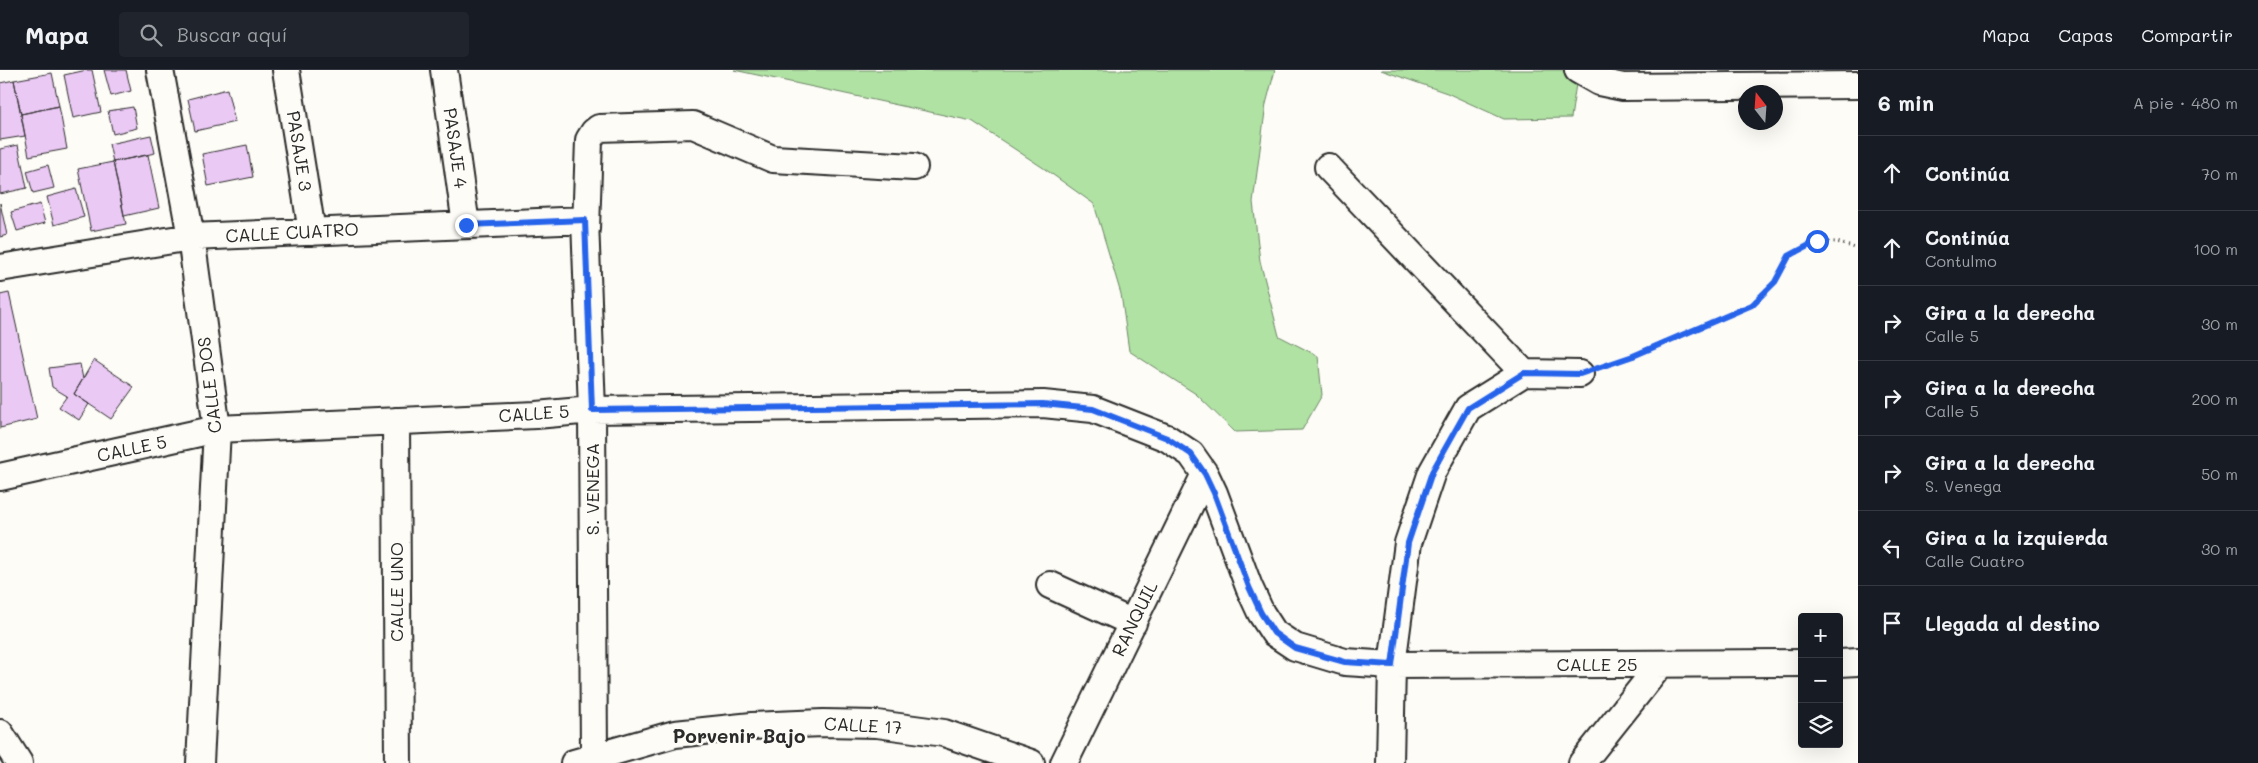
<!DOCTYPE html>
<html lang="es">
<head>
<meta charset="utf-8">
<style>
  body { margin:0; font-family:Mali,sans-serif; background:#20242c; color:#f1f3f6 }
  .controls { position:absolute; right:15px; bottom:15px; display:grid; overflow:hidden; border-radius:5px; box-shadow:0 5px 20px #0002 }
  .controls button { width:45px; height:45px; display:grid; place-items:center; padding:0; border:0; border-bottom:1px solid #363941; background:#171b24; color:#f1f3f6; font:25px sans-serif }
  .compass { position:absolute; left:1738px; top:15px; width:45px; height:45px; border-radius:50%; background:#171b24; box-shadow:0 5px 20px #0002; rotate:343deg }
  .stop { position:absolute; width:15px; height:15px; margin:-11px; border:4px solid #2563eb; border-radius:50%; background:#fff }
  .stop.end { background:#2563eb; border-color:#fff; box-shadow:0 1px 5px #0008 }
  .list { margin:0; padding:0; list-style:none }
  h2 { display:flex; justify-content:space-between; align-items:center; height:65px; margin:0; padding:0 20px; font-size:21px }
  h2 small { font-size:16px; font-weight:400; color:#9ea1a6 }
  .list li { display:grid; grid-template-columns:32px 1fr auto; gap:15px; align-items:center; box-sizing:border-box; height:75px; padding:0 20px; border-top:1px solid #363941 }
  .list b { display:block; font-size:19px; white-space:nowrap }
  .list p { margin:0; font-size:16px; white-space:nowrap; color:#9ea1a6 }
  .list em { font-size:16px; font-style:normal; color:#9ea1a6 }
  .icon { flex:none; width:28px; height:28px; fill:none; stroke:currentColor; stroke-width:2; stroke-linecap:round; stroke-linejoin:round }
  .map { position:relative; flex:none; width:1858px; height:693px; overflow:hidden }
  header { display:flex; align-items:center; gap:30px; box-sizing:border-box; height:70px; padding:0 25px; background:#171b24; border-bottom:1px solid #363941 }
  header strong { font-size:24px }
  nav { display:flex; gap:28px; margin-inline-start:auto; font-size:18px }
  .search { width:350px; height:45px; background:#20242c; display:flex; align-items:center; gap:12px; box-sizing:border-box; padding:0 18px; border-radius:5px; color:#9ea1a6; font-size:19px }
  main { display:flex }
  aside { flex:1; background:#171b24 }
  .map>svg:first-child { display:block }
  .green { fill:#b0e2a3; stroke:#6e8667 }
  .building { fill:#ebc9f5; stroke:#2b2b2b }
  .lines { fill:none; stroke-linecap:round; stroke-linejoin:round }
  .minor-casing { stroke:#2b2b2b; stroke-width:30 }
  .path { stroke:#2b2b2b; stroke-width:3; stroke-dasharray:1 4; stroke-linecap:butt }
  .minor { stroke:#fdfcf7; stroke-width:26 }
  .route { stroke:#2563eb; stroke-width:6 }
  .labels { text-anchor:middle; stroke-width:5; stroke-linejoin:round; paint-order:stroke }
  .street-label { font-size:18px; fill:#2b2b2b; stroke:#fdfcf7 }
  .neighbourhood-label { font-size:19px; font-weight:bold; fill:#2b2b2b; stroke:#fdfcf7 }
</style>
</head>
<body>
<header>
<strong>Mapa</strong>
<div class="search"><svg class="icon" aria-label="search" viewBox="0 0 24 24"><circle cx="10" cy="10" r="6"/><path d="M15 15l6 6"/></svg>Buscar aquí</div>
<nav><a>Mapa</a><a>Capas</a><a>Compartir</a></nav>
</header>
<main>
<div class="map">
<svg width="1858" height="693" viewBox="0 0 1858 693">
  <rect width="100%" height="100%" fill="#fdfcf7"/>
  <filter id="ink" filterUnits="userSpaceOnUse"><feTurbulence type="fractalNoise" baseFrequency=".02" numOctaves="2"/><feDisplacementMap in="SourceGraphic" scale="10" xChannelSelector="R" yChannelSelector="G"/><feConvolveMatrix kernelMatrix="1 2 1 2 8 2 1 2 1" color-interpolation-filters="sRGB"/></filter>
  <g filter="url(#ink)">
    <path class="green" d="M734,0H1275L1266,34L1253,132L1260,191L1279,266L1318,286L1322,325L1302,360L1235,362L1196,324L1129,281L1121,224L1094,134L1042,97L972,51Z
      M1381,0H1578L1571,48L1504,49L1447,23Z"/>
    <path class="building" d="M87,0H92L101,42L73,48L64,5Z
      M104,0H126L131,21L111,26Z
      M52,3L59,36L21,44L14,10Z
      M14,10L25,66L0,70V13Z
      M227,19L235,52L195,61L188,29Z
      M59,36L67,79L29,86L21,44Z
      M133,37L137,58L113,64L108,41Z
      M151,65L155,83L113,92L109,74Z
      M18,75L27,118L0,124V79Z
      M247,75L253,107L208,116L202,84Z
      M148,85L159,138L124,146L113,92Z
      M113,92L126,154L91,161L78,99Z
      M48,95L54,118L33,123L27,101Z
      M76,119L84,147L54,155L47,127Z
      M0,133L7,165L0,167Z
      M40,134L45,153L17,161L11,142Z
      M9,223L37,349L0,358V225Z
      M94,290L134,317L111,349L74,324Z
      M80,294L83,309L74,324L89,334L79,350L59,337L67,326L52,317L49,298Z"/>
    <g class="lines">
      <g class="minor-casing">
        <path id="minor" d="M160,0L191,167L217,359L200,693
          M286,0L312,162
          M444,0L466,155
          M1578,0L1599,12L1623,17L1858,15
          M1328,97L1524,303
          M586,159L589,70L594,62L599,58L693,55L773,89L914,97
          M0,198L191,167L585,150L592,340L594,687
          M396,351L398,693
          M0,407L217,359L536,345L592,340L1043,334L1093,339L1167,368L1191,384L1205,404L1214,423L1249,517L1261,543L1274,563L1295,577L1345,592L1392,595L1802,593
          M1050,515L1133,553
          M1839,593L1858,592
          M0,663L19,693
          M574,693L675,664L752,656L823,653L877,654L944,663L1031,693
          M1064,693L1205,404
          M1390,693L1392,595L1408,473L1432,402L1468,338L1524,303L1580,304
          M1582,693L1660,595"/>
      </g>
      <path class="path" d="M1604,296L1633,286L1751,235L1775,212L1789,187L1817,171L1837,172L1858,179"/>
      <use href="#minor" class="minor"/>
    </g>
  </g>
  <g class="lines" filter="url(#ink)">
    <path class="route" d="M466,155L585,150L592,340L1043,334L1093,339L1167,368L1191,384L1205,404L1214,423L1249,517L1261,543L1274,563L1295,578L1345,592L1392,595L1408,473L1432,402L1468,338L1524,303L1580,304L1633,286L1752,235L1775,212L1789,186L1817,171"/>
  </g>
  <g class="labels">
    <g class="street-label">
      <text transform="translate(455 78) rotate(82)" y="6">PASAJE 4</text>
      <text transform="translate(299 81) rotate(81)" y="6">PASAJE 3</text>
      <text transform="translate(292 163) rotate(-3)" y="6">CALLE CUATRO</text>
      <text transform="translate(210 315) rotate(-97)" y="6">CALLE DOS</text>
      <text transform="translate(534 344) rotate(-4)" y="6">CALLE 5</text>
      <text transform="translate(132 379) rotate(-12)" y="6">CALLE 5</text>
      <text transform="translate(593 419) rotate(-90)" y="6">S. VENEGA</text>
      <text transform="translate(397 522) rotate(-90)" y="6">CALLE UNO</text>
      <text transform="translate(1135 549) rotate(-64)" y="6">RANQUIL</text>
      <text x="1597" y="601">CALLE 25</text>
      <text transform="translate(863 656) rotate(3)" y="6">CALLE 17</text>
    </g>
    <g class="neighbourhood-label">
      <text x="739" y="673">Porvenir Bajo</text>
    </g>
  </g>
</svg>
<div class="controls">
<button>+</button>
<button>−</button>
<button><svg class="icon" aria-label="layers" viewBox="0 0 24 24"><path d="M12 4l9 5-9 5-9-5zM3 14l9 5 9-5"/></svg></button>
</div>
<svg class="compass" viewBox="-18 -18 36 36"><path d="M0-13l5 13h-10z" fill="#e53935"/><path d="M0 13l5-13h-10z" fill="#9ea1a6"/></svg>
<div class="stop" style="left:1817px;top:171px"></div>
<div class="stop end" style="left:466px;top:155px"></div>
</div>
<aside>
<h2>6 min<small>A pie · 480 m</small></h2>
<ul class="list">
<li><svg class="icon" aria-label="ahead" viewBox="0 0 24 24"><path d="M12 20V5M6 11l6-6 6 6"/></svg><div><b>Continúa</b></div><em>70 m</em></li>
<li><svg class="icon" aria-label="ahead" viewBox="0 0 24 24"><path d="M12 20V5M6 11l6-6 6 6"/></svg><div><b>Continúa</b><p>Contulmo</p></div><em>100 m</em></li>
<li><svg class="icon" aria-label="right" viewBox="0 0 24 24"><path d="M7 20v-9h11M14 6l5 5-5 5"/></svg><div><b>Gira a la derecha</b><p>Calle 5</p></div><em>30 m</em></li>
<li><svg class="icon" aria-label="right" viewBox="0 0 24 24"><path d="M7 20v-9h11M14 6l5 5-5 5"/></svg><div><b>Gira a la derecha</b><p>Calle 5</p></div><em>200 m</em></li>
<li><svg class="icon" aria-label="right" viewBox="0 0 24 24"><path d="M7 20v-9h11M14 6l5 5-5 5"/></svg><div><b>Gira a la derecha</b><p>S. Venega</p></div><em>50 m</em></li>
<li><svg class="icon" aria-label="left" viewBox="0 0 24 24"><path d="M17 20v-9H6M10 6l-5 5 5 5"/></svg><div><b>Gira a la izquierda</b><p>Calle Cuatro</p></div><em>30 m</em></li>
<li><svg class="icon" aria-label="arrive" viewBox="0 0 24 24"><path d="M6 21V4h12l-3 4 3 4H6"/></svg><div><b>Llegada al destino</b></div></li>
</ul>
</aside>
</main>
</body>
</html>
